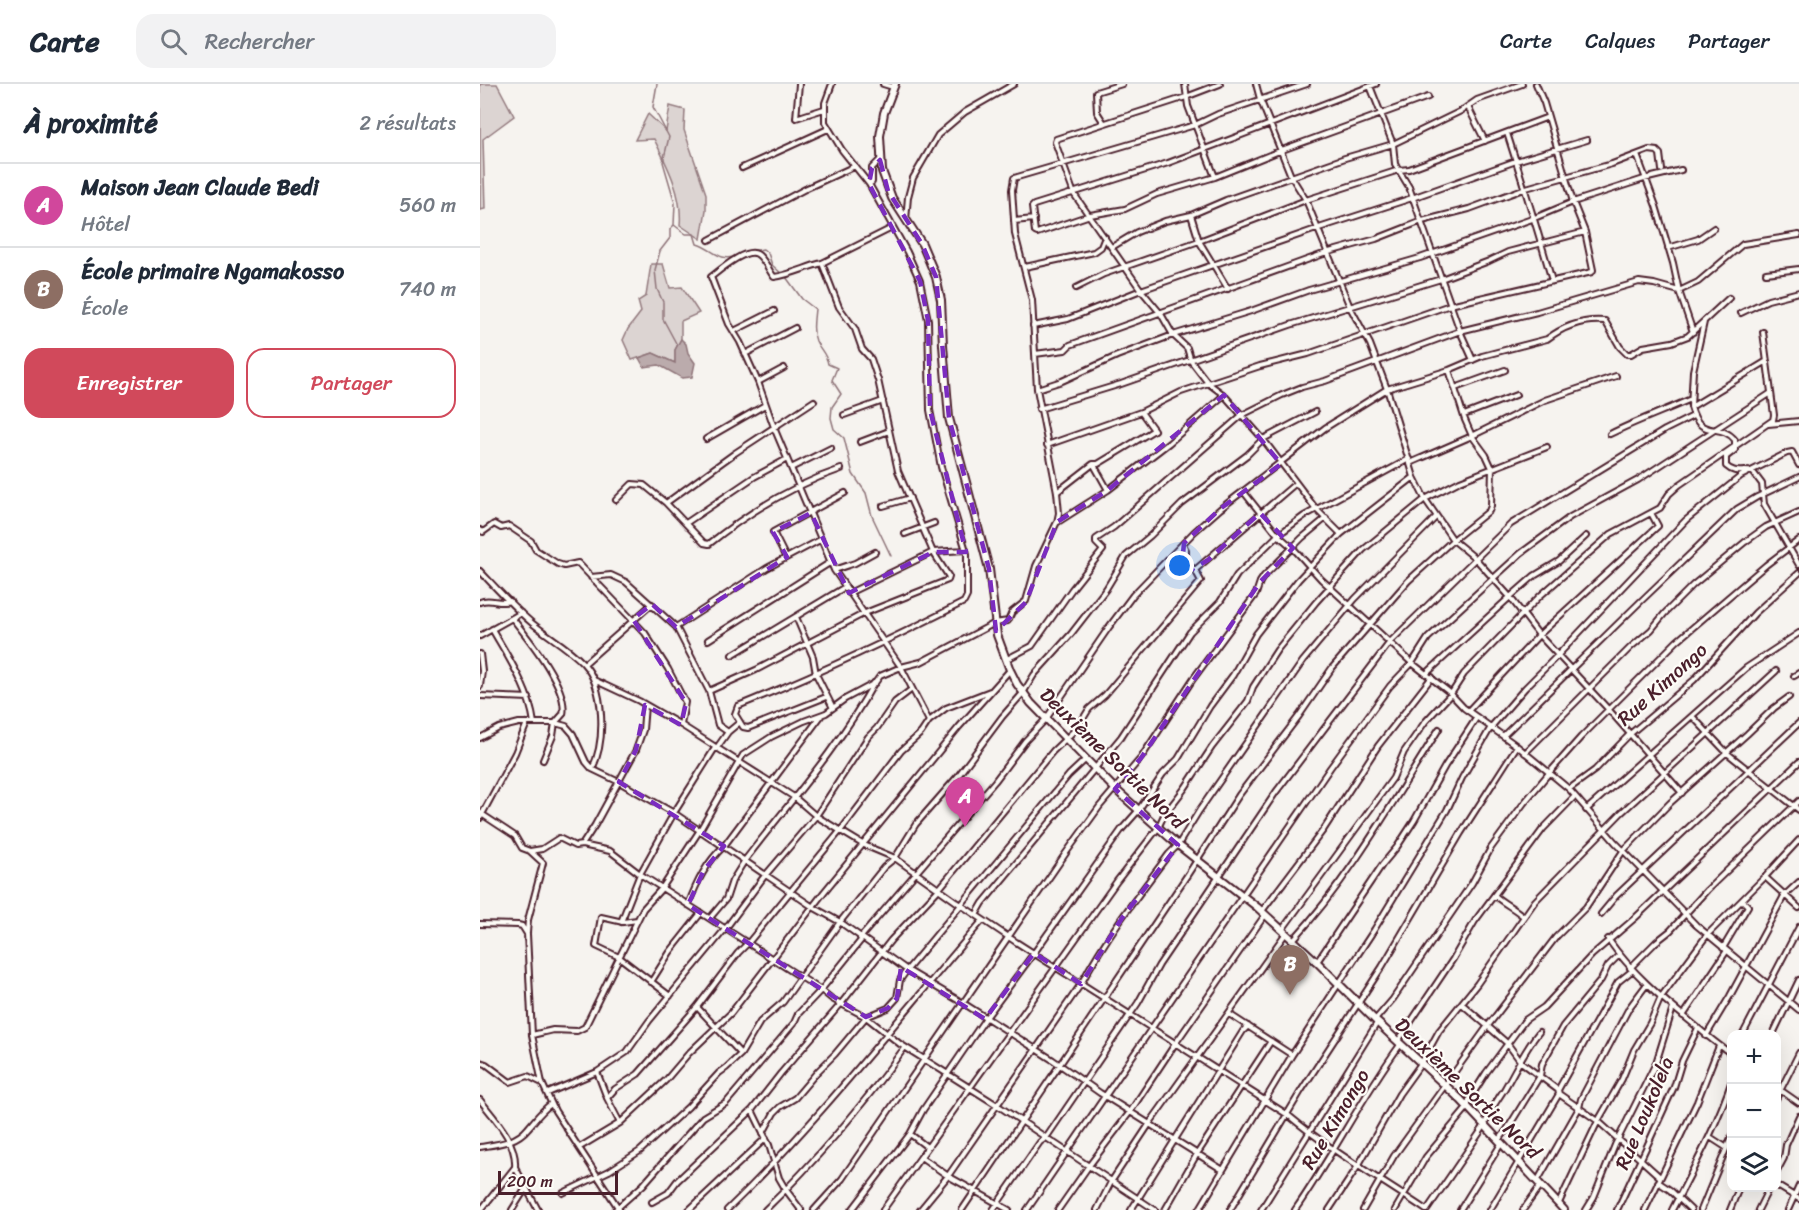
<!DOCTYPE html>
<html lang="fr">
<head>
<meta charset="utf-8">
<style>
  body { margin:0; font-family:Sriracha,sans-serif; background:#f2f2f3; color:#1f2937 }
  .controls { position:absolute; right:18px; bottom:18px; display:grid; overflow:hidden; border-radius:12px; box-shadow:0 6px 24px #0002 }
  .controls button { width:54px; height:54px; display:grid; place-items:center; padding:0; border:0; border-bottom:2px solid #e0e1e3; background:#fff; color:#1f2937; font:30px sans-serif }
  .scale { position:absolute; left:18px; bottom:15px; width:120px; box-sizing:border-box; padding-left:6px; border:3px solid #4a1f2b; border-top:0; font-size:16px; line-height:21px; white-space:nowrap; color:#4a1f2b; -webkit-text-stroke:4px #fdfcf7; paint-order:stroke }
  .you { position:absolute; left:700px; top:482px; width:21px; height:21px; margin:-15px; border:4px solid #fff; border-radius:50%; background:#1a73e8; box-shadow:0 0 0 9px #1a73e833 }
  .badge { display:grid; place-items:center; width:39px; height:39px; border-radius:50%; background:#d1495b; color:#fff; font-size:20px; font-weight:700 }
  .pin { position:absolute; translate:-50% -50px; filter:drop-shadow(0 2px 3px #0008) }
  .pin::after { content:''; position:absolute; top:32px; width:21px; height:18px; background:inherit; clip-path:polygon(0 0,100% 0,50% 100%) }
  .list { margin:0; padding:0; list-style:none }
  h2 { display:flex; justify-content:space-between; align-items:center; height:78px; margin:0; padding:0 24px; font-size:26px }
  h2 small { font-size:20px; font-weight:400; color:#747a83 }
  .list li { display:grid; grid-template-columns:39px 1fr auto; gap:18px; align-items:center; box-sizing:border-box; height:84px; padding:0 24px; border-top:2px solid #e0e1e3 }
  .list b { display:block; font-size:22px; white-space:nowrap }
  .list p { margin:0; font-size:20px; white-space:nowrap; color:#747a83 }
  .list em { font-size:20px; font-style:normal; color:#747a83 }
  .actions { display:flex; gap:12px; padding:18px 24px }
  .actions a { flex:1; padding:14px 0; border:2px solid #d1495b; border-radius:18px; text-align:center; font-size:21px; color:#d1495b }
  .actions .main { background:#d1495b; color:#fff }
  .icon { flex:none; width:33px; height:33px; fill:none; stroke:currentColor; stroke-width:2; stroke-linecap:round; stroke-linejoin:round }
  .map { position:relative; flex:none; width:1319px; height:1126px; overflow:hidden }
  header { display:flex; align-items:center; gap:36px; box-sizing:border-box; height:84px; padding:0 30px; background:#fff; border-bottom:2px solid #e0e1e3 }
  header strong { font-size:28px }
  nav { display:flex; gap:33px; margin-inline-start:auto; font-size:21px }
  .search { width:420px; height:54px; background:#f2f2f3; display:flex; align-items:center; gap:15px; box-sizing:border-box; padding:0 21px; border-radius:18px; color:#747a83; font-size:22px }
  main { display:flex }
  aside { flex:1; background:#fff }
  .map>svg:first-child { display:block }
  .green { fill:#dcd4d2; stroke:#937a7e; stroke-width:1.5 }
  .water { fill:#bbabac; stroke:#8e7378; stroke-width:1.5 }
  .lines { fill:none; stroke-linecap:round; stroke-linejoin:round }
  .stream { stroke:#8e7378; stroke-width:1.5 }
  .street-casing { stroke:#4a1f2b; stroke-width:8 }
  .primary-casing { stroke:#4a1f2b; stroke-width:10 }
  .street { stroke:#fdfcf7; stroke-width:4 }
  .primary { stroke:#fdfcf7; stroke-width:6 }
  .marked { fill:none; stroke:#7b2cbf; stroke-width:4.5; stroke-dasharray:12 8; stroke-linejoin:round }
  .labels { text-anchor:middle; stroke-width:4.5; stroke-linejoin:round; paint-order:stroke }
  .street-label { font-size:20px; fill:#4a1f2b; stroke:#fdfcf7 }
</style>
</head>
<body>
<header>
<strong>Carte</strong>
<div class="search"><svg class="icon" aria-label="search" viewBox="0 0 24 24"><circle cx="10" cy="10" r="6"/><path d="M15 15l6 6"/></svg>Rechercher</div>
<nav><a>Carte</a><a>Calques</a><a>Partager</a></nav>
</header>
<main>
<aside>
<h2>À proximité<small>2 résultats</small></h2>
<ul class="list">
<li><span class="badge" style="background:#d1479c">A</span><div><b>Maison Jean Claude Bedi</b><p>Hôtel</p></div><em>560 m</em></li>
<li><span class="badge" style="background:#8d6e63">B</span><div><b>École primaire Ngamakosso</b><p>École</p></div><em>740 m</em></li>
</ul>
<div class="actions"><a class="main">Enregistrer</a><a>Partager</a></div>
</aside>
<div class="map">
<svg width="1319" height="1126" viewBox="0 0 1319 1126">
  <rect width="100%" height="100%" fill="#f6f3ef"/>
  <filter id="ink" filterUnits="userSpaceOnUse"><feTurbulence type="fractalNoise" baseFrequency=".0167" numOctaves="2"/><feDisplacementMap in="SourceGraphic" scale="12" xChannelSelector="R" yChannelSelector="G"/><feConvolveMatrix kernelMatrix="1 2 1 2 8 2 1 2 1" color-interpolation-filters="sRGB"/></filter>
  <g filter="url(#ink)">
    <path class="green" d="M0,0H17L34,32L3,55L5,125L0,126Z
      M190,22L205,26L204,46L226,110V126L221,155L200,141C203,111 187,81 174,55L155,56L168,30L186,47Z
      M171,180H183L190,204L202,203L219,229L201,237V255L195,266V279L173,269L152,276L143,256L148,245L161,228L158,217L166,212Z"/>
    <path class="water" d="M201,255L206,260L208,269L215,279L212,293L202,294L179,281L164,283L159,274L173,269L195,279V266Z"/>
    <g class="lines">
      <path class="stream" d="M177,0L173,23L189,53L183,78L195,119L194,141L190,145V154L180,167L175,186L177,205L183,218V235L197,261
        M194,141L206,150H214L217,160C232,164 239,179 257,172
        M267,168L283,165L288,169L292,181L302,190
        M306,193L322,215L335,225C334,236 332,247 336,257C340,266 346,269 348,280L357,284L352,296L361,310L352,323L351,334L354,345L364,354L373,390L386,409L392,432L411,472"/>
      <g class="street-casing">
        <path id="street" d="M319,0L316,34L344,25
          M403,0L413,3
          M705,0L708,22L735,93
          M740,0L706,13L576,55L575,58L594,110L661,206L681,230L693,251L707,264L711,277L728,299L744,311L783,355L836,425L861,450
          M776,0L780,15L811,92L826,116L870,223L890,260L907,305L934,393L945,415L973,456L995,474L1030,513L1059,551L1129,626L1202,709
          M896,0L688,79L554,121L552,123L555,148L557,149L610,131L645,125L677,110L735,93L802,66L948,13
          M890,2L913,60L915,80L929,103L980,247L993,276
          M988,23L1005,57
          M624,39L617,28L616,8L642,0
          M1027,49C1043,99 1058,147 1072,197
          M1157,71L1176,122L1193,179L1199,207L1213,248
          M262,84L348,45
          M389,100L392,98V84L400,76
          M711,131L719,157L748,205
          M426,136L428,113L433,94L458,51L485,28L534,0
          M534,137L554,135
          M229,156L327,104L375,82
          M632,163L657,148L685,137L711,131L746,116L865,74L913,60L981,27L997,16L1042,0
          M1188,164L1218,155L1234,144
          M342,179L412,144
          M545,183L614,168L621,163L625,153
          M1286,189L1319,185
          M596,204L624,190L719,157L826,116L919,86L929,85L1068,33
          M1261,229L1288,216L1319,208
          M553,242L588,235L661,206L839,144L932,114L1036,77L1107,56
          M254,247L294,227
          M265,270L315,244
          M555,270L585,266L590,261L849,168L896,155L942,137L989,125L1046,104L1132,80L1169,66L1177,67L1180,70L1182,86
          M1287,277L1211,323C1220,357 1240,337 1255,356V366L1246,373V382C1256,391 1262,385 1273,388L1282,400L1284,420L1319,481
          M278,298L304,284
          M975,304L1025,286
          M557,305L582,297L637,272L693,251L771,227L829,206L940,174L1052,135L1093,118L1164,95L1201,86
          M1211,322L1213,287L1224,238
          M559,325L641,300L810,241L961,195L1009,177L1028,168L1105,148
          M364,331L403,317
          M984,331L1036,311
          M1288,340L1319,337
          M1130,350C1156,337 1184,327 1211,315
          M226,355L285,321
          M380,358L409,347
          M567,361L661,328L701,308L780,282L828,270L970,221L1112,188L1113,186L1105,148L1093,118L1064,19L1056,0
          M930,379L992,352L1065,316L1136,292
          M614,381L628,406
          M311,384L351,364
          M763,407L798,451L813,464L841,495L932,579L969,608L984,624L1037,662L1089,705L1135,758L1216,841L1319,926
          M577,408L613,380H618L674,346L661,328
          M136,416L152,400L164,401L186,419L255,369L334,317
          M186,419L224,459L229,460C268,429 313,401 361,385
          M403,422L430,414
          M578,438L628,406L689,359L744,311
          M206,439L274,393L307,375
          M0,446L3,448L14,440L21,444L29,442L51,457L56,466L78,480L84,482L98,479L165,549L188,585L205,618L201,641
          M425,450L454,439
          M703,460L706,466V479L715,486
          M306,474L293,448L365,409
          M354,486L375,479L395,468
          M0,487C17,505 34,524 52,539C69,553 88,563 103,579C125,603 126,657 112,685
          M111,493L131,491L146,498L196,543L229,607L238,641L248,648L236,665
          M369,509L453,468L485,466
          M0,518C10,513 19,521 30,517
          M316,533L333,573L336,590L353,624
          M32,534C48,554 89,604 83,630L75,639L73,652L63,676
          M196,543L287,484L340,456
          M12,545C29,575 49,604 54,639
          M0,552L41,529
          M228,556L351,478
          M0,570L2,587L0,602
          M252,571L365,503
          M527,575L552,562L592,505L623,466L616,459V455L634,443L762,331L802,311L822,303L845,297L980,247L1057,228L1159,198L1174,200L1199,207L1218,198L1263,160L1319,151
          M104,580L172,520
          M947,589L1030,513L1054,492L1079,477L1106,452
          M1314,592L1319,589
          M114,596L159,617L201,641L314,713L336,732L384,761L415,774L481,821L536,858L808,1031C851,1067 900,1095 946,1126
          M229,607L276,586L385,529L468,496L469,493L453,468L418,387L398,296L391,275L382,265L375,245L359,223L342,179C326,183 311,191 294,193C289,187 284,174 277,170C266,163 240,186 231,193L249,240L260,258L278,298L295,346L354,486L421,583L449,637
          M0,612L49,614
          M346,613L268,644L263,643L255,630L258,622C335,591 410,556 484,518L487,512V470L461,383L450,326L448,236L440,197L427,168L389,100L362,66L345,38V19L352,0
          M988,627L1059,551L1178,442L1171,429
          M1212,632L1247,669L1319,726
          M248,648L260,638
          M1023,652L1160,518L1257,425L1277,413L1319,393
          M0,654L19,644L39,639H75L86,642L93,650L106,678L112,685L139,698L194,729L333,823L360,838L427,886L483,919L573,976L620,1009L743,1086
          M1045,669L1151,563L1171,546L1185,529L1213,501L1265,458L1286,443L1319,428
          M1089,705L1115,686L1150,650L1214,596L1275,529L1319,489
          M1106,726L1266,584L1319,549
          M0,729L35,752L42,764L50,767L62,765L79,754L95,762L102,761L130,767L160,790L341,906L352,915L386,933L420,960L517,1021L675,1126
          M0,734L35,669L47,639
          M102,761L115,741L156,666L163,646L165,621
          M1285,793L1319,824
          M1014,811C1024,820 1034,824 1043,832
          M208,821C217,798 226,779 244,762L341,632
          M782,827L844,745L898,662L952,593
          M1121,830L1136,812L1319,639
          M496,831L503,819L641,653L710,548L740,518L757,491L798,451L824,432L929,375
          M230,834L246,815L252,797L265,776C309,719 359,663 394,599
          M157,836L143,838L121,833L116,862L139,873L190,912
          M141,838L160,790L194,729L235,664
          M0,840L38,841L42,842L47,850L52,951L62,999L75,1027L139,1125
          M802,846L913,694L924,668L945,638L971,610L984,590L1060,512L1131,450L1180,424L1189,410L1199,401L1293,336L1294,331L1283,248
          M47,849L48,836L63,779L51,768
          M380,854L515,697L545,657L566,635L629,543L653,511L714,448L740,425L845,344L907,305L969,286L1002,272L1067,255C1084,242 1104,235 1125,237L1140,263L1147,270H1151L1163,263L1192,258L1208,252L1249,214
          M1128,855C1151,888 1180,913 1211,938C1224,949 1237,961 1252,970
          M813,856C871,793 913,717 959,645
          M1243,864L1268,822L1262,816
          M837,878L902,781L917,763L934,737L965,682L997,633
          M1150,884L1176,858L1190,847L1227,806L1319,717
          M171,898L190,868L221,829
          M982,920L1027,959L1041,978L1078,1006L1079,1010L1118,1037L1180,1093
          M217,923L261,970
          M749,930L812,971
          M1203,932L1246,868
          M895,936L913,915L992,799L1011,764L1044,719L1069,689L1101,653L1197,557L1286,481L1319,456
          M1263,950L1319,843
          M1293,950L1319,896
          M52,951L73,946L97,947L105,943L163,825L182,804L220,746L263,671L291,653L324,637L346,629L365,615L395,599L400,592L421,583L441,578L515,539L528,537L532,528L546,517L556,482L577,438L579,429L577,408L557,305L552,216L535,150L532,106L534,94L715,41L738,30L827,0
          M1226,952L1250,912L1304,812L1319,798
          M918,957L973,875L995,837L1063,745L1095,712
          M0,978L6,980L30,998L48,992L62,999
          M117,988L127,1014L140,1039
          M1296,1003L1319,1019
          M1078,1006L1138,898L1153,886
          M68,1009L117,988L147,968L169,937L246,844L283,794L336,732L388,653L397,644L415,618L432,605
          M127,1014L135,1005L158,990L217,923L258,869L269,858L361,746L421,667L441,649L449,637L466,624L510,607
          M1296,1015L1319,969
          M0,1016C15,1035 37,1058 35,1083L1,1126
          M272,1026L289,1061L299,1094L306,1106L321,1126
          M283,1049L294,1029L300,1023L315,1014L338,987L355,970L386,933L408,924L417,914L420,896L427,886L589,691L605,676
          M430,1050L447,1063
          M1230,1053L1247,1064
          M1019,1056L1026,1047L1060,992L1062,980L1083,942L1121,896L1128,882L1139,871
          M0,1063C17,1060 36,1059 48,1044C56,1035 61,1027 71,1020
          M100,1063L140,1039L186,996L209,969L251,929L344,808L479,643L530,586
          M441,1073L468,1092L529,1126
          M35,1083L58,1126
          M1296,1089L1304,1074L1306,1061L1319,1032
          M1058,1096L1099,1024L1101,1015L1149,924L1167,900
          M1178,1098L1190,1106L1211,1126
          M1296,1101L1319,1115
          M83,1109L129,1087L160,1067L208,1023L239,989L246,984L261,970L280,938L303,918L360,838L404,783L415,774L436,740L478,692L522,633L543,609L554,591L591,550L626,505L646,472L670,452L702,420L767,371L783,355L835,328
          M172,1118L188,1109L197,1097L272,1026L301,989L360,921L411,856L459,805L573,667L598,643L609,625L625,611L721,497L715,486L816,399
          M1079,1119L1118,1037L1142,995L1154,966L1170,939L1181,913L1227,851L1285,793L1319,756
          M32,1126L46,1104
          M135,1126L163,1101L223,1033L246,1019L314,939L318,930L341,906L382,855
          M209,1126L286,1054
          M247,1126C340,1036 419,933 503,836
          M285,1126C336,1077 384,1020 425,963
          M334,1126L362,1095L586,769L620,722L661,674L713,595L776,510L780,498L784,492L822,454L846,434
          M372,1126L430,1050L443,1026L505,935L554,869L642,745L658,727L683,690L698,675L730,622L753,591L776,550L818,496L861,450L934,393
          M403,1126L637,797L678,744L684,731L705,704L732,663L768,617L773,603L797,566L836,518L883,466L945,415L980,397L1067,363
          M440,1126L468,1092L601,900C625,854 658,811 689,770L698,761L719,727L823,577L875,515L956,433
          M482,1126L708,790L759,711L819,632L852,584L928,497L973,456L1009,427L1011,422L1012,384L1006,371L992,352L985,336L969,286
          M513,1126L560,1058L566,1054L658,919L679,881L796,708L910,558L1031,440L1185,346L1213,332
          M547,1126L850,684L910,602L932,579L948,554L1041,469L1090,433L1158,396L1291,309
          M578,1126L608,1083L650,1028L695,960L785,831
          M617,1126L631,1098L672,1036L806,849
          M651,1126L763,947L768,942
          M685,1126L717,1070L791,957
          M719,1126L812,971L894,846L967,726L982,694L1011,643L1045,604L1077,572L1206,436L1261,392L1307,369L1312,368L1319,381
          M750,1126L821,1007L902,883L981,749L1037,662
          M781,1126L897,939
          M815,1126C852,1073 881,1014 920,961
          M849,1126L878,1082L919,1010L942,978L959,947L997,900L1055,817L1141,729L1296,587
          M883,1126L914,1072L1007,943L1076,853L1106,823L1143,767L1190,719L1267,650L1294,624L1309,613
          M915,1126L946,1073L987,1024L989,1016L1006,989L1045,936L1064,923L1112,871L1155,834L1319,678
          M947,1126L1005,1041C1008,1027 1018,1016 1025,1004C1036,985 1045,965 1059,948
          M980,1126L1021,1060
          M1010,1126L1079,1010
          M1043,1126L1061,1101
          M1106,1126L1114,1113L1135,1061L1176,979L1193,924
          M1137,1126L1167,1062L1194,1003L1202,977L1218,944
          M1165,1126L1217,1018L1239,962
          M1192,1126C1214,1083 1237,1042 1252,996
          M1221,1126L1252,1051
          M1250,1126L1259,1104
          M1278,1126L1289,1104
          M1308,1126L1319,1102"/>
      </g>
      <g class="primary-casing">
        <path id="primary" d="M415,0L404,29L400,52L402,87L412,114L442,160L456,193L461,216L463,261L469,334L509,485L517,551L530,586L537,600L551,619L635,705L698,761L777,823L837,878L898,939L981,1016L1084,1126"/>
      </g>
      <use href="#street" class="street"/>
      <use href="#primary" class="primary"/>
    </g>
  </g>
  <path class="marked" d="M400,76L408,107L442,160L456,193L469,334L509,485L516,547L546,518L577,438L628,406L744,311L801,380L740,425L704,459L701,492L728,476L780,429L813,464L780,498L661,674L635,705L698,761L642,834L601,900L554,869L505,935L421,883L417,914L408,924L386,933L208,821L224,786L244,762L139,698L156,666L165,621L201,641L206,619L153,535L172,520L196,543L307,473L293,448L331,429L369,509L453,468H486L450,326L448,236L440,197L389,100L392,84Z"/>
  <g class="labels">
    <g class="street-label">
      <text transform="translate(1182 600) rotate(-42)" y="7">Rue Kimongo</text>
      <text transform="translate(633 674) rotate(44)" y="7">Deuxième Sortie Nord</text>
      <text transform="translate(988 1004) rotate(44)" y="7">Deuxième Sortie Nord</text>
      <text transform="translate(1164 1029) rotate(-67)" y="7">Rue Loukolela</text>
      <text transform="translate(855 1035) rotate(-59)" y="7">Rue Kimongo</text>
    </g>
  </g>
</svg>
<div class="controls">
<button>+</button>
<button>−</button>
<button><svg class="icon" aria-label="layers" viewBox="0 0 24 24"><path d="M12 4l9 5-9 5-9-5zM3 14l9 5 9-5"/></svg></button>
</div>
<div class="scale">200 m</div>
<div class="you"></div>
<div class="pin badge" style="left:485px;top:743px;background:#d1479c">A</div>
<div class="pin badge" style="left:810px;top:911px;background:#8d6e63">B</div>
</div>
</main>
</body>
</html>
